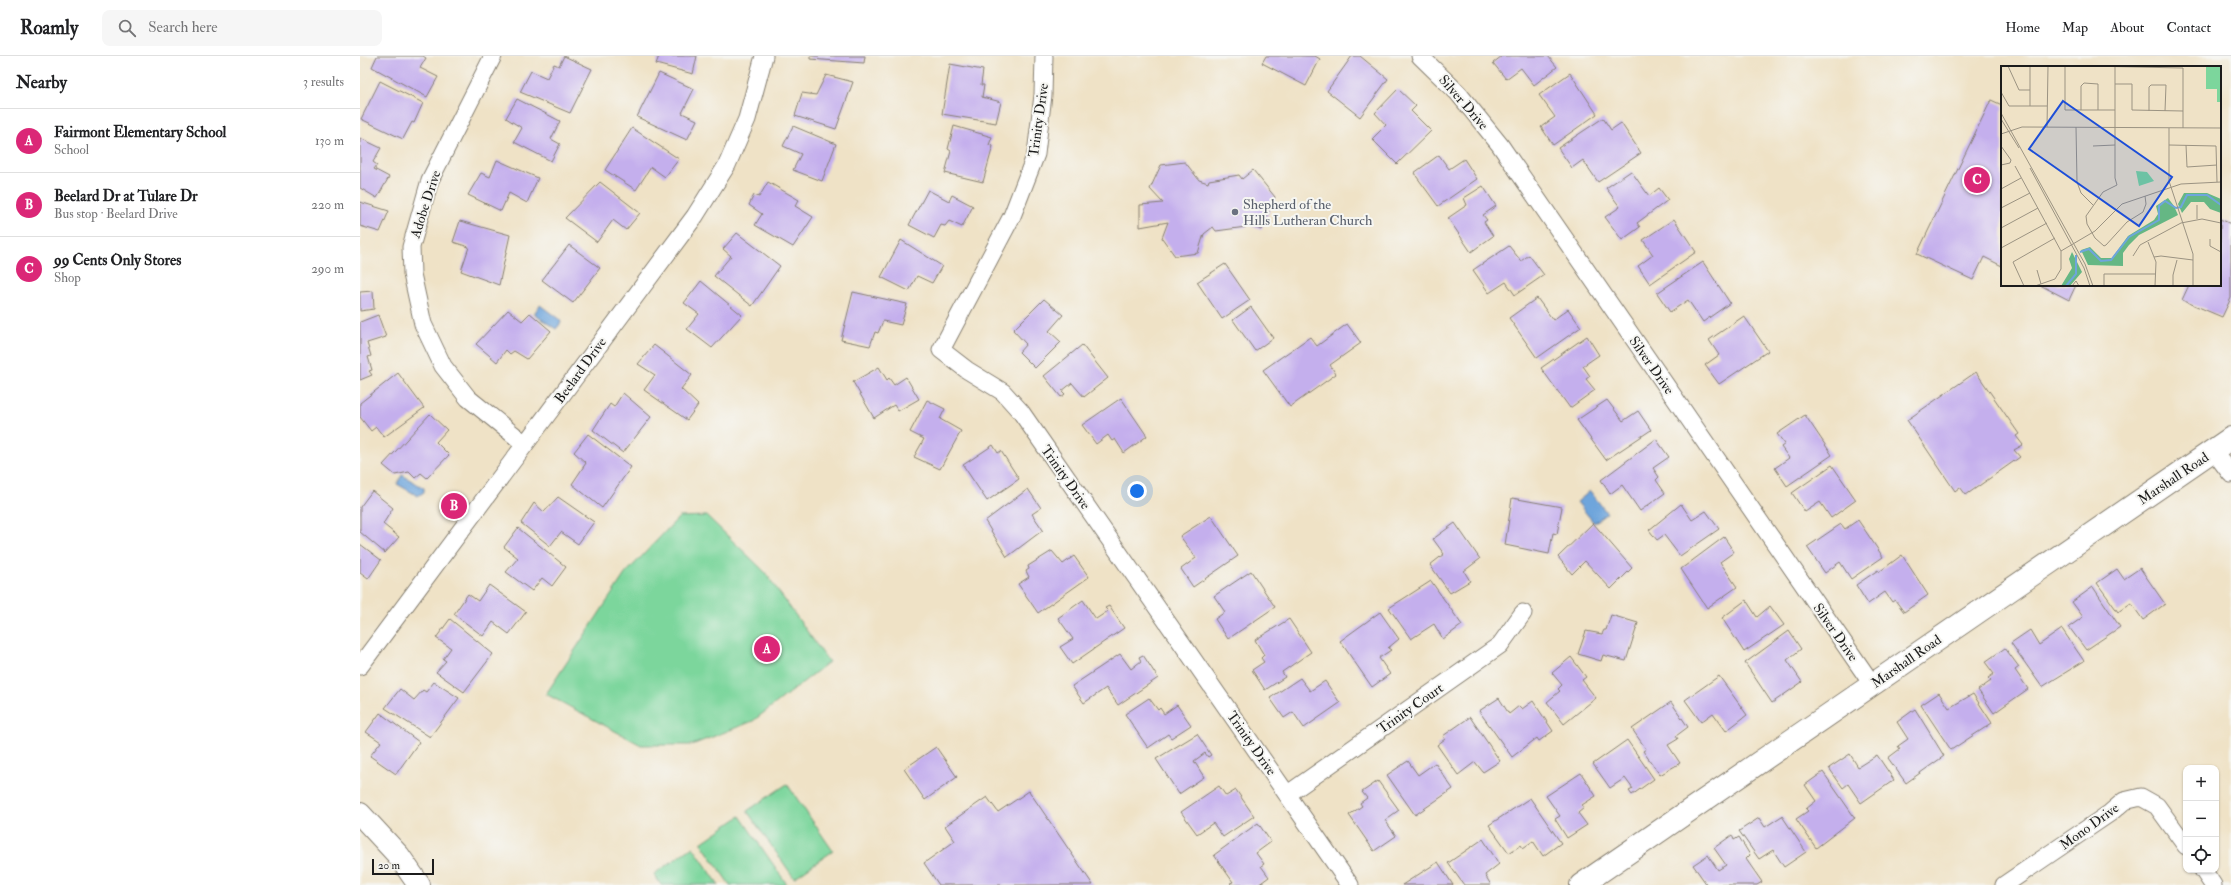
<!DOCTYPE html>
<html lang="en">
<head>
<meta charset="utf-8">
<style>
  body { margin:0; font-family:"IM FELL Double Pica",serif; background:#f6f6f6; color:#202124 }
  .controls { position:absolute; right:12px; bottom:12px; display:grid; overflow:hidden; border-radius:8px; box-shadow:0 1px 3px #0004 }
  .controls button { width:36px; height:36px; display:grid; place-items:center; padding:0; border:0; border-bottom:1px solid #e0e0e0; background:#fff; color:#202124; font:20px sans-serif }
  .scale { position:absolute; left:12px; bottom:10px; width:62px; box-sizing:border-box; padding-left:4px; border:2px solid #1c1c1c; border-top:0; font-size:11px; line-height:14px; white-space:nowrap; color:#1c1c1c; -webkit-text-stroke:3px #f6f6f2; paint-order:stroke }
  .you { position:absolute; left:777px; top:435px; width:14px; height:14px; margin:-10px; border:3px solid #fff; border-radius:50%; background:#1a73e8; box-shadow:0 0 0 6px #1a73e833 }
  .badge { display:grid; place-items:center; width:26px; height:26px; border-radius:50%; background:#db2777; color:#fff; font-size:13px; font-weight:700 }
  .pin { position:absolute; translate:-50% -50%; border:2px solid #fff; box-shadow:0 1px 4px #0006 }
  .list { margin:0; padding:0; list-style:none }
  h2 { display:flex; justify-content:space-between; align-items:center; height:52px; margin:0; padding:0 16px; font-size:17px }
  h2 small { font-size:13px; font-weight:400; color:#757577 }
  .list li { display:grid; grid-template-columns:26px 1fr auto; gap:12px; align-items:center; box-sizing:border-box; height:64px; padding:0 16px; border-top:1px solid #e0e0e0 }
  .list b { display:block; font-size:15px; white-space:nowrap }
  .list p { margin:0; font-size:13px; white-space:nowrap; color:#757577 }
  .list em { font-size:13px; font-style:normal; color:#757577 }
  .icon { flex:none; width:22px; height:22px; fill:none; stroke:currentColor; stroke-width:2; stroke-linecap:round; stroke-linejoin:round }
  .map { position:relative; flex:none; width:1871px; height:829px; overflow:hidden }
  header { display:flex; align-items:center; gap:24px; box-sizing:border-box; height:56px; padding:0 20px; background:#fff; border-bottom:1px solid #e0e0e0 }
  header strong { font-size:19px }
  nav { display:flex; gap:22px; margin-inline-start:auto; font-size:14px }
  .search { width:280px; height:36px; background:#f6f6f6; display:flex; align-items:center; gap:10px; box-sizing:border-box; padding:0 14px; border-radius:8px; color:#757577; font-size:15px }
  main { display:flex }
  aside { flex:1; background:#fff }
  .map>svg:first-child { display:block }
  .green { fill:#7cd69c; stroke:#4c795c }
  .water { fill:#6ea5dc; stroke:#45607c }
  .building { fill:#c4afed }
  .lines { fill:none; stroke-linecap:round; stroke-linejoin:round }
  .street-casing { stroke:#867f71; stroke-width:19 }
  .secondary-casing { stroke:#867f71; stroke-width:24 }
  .street { stroke:#fff; stroke-width:17 }
  .secondary { stroke:#fff; stroke-width:22 }
  .worship-dot { fill:#6b7280; stroke:#f6f6f2; stroke-width:1.5 }
  .labels { text-anchor:middle; stroke-width:4; stroke-linejoin:round; paint-order:stroke }
  .street-label { font-size:14px; fill:#1c1c1c; stroke:#f6f6f2 }
  .worship-label { font-size:14px; fill:#5b616d; stroke:#f6f6f2; text-anchor:start }
  .inset-river { fill:none; stroke:#6ea5dc; stroke-width:2 }
  .inset-road { fill:none; stroke:#9b9382; stroke-width:1 }
  .view { fill:#1d4ed8; fill-opacity:0.15; stroke:#1d4ed8; stroke-width:2 }
  .inset-edge { fill:none; stroke:#1c1c1c; stroke-width:2 }
</style>
</head>
<body>
<header>
<strong>Roamly</strong>
<div class="search"><svg class="icon" aria-label="search" viewBox="0 0 24 24"><circle cx="10" cy="10" r="6"/><path d="M15 15l6 6"/></svg>Search here</div>
<nav><a>Home</a><a>Map</a><a>About</a><a>Contact</a></nav>
</header>
<main>
<aside>
<h2>Nearby<small>3 results</small></h2>
<ul class="list">
<li><span class="badge">A</span><div><b>Fairmont Elementary School</b><p>School</p></div><em>130 m</em></li>
<li><span class="badge">B</span><div><b>Beelard Dr at Tulare Dr</b><p>Bus stop · Beelard Drive</p></div><em>220 m</em></li>
<li><span class="badge">C</span><div><b>99 Cents Only Stores</b><p>Shop</p></div><em>290 m</em></li>
</ul>
</aside>
<div class="map">
<svg width="1871" height="829" viewBox="0 0 1871 829">
  <rect width="100%" height="100%" fill="#f6f6f2"/>
  <filter id="ink" filterUnits="userSpaceOnUse"><feTurbulence type="fractalNoise" baseFrequency=".025" numOctaves="2"/><feDisplacementMap in="SourceGraphic" scale="8" xChannelSelector="R" yChannelSelector="G"/><feConvolveMatrix kernelMatrix="1 2 1 2 8 2 1 2 1" color-interpolation-filters="sRGB"/></filter>
  <filter id="wash" filterUnits="userSpaceOnUse"><feTurbulence type="fractalNoise" baseFrequency=".012" numOctaves="4" result="noise"/><feDisplacementMap in="SourceGraphic" scale="16" xChannelSelector="R" yChannelSelector="G"/><feGaussianBlur stdDeviation="0.9" result="paint"/><feColorMatrix in="noise" values="0 0 0 0 0 0 0 0 0 0 0 0 0 0 0 0 0 1.4 0 .05"/><feComposite in="paint" operator="in"/></filter>
  <g filter="url(#wash)">
    <rect width="100%" height="100%" fill="#efe2c6"/>
    <path class="green" d="M347,460L404,515L469,606L393,665L332,689H281L186,638L265,518L319,461Z
      M427,728L473,795L434,822L387,755Z
      M380,760L426,827L424,829H370L341,787Z
      M333,791L359,829H301L294,818Z"/>
    <path class="water" d="M180,249L200,264L201,267L196,273L175,259V256Z
      M42,419L64,432V436L58,440L37,428Z
      M1230,435L1247,457L1234,467L1217,446Z"/>
    <g id="blocks">
      <path class="building" d="M17,0H63L66,2L60,12L78,21L67,41L12,11Z
        M204,0L232,13L210,57L160,36L171,15L187,22L194,8L199,10Z
        M299,0H337L333,18L296,8Z
        M450,0H505L504,7L450,3Z
        M906,0H955L960,3L946,30L902,7Z
        M992,0H1000L1028,23L1000,61L967,35Z
        M1142,0H1188L1197,11L1174,29L1161,12L1146,23L1133,7Z
        M590,8L623,14L621,29H624L622,41L641,46L636,67L582,58Z
        M299,17L334,33L322,57L337,64L327,84L277,61Z
        M1210,17L1237,58L1193,89L1181,71L1195,61L1179,39Z
        M466,19L493,26L476,73L435,60L442,37L456,39Z
        M20,25L63,47L54,67L52,66L43,83L1,63Z
        M1038,33L1056,50L1051,55L1071,75L1037,108L1012,83L1026,69L1015,57Z
        M157,43L200,65L191,83L200,88L191,105L154,86L162,72L146,62Z
        M1631,44L1642,49V210L1624,201L1613,224L1557,198Z
        M1243,62L1251,74L1261,67L1281,97L1238,126L1223,104L1212,112L1198,92Z
        M433,70L476,88L462,125L433,114L441,98L423,90Z
        M594,70L632,81L629,89L633,90L623,126L585,117L591,95L588,93Z
        M272,72L319,103L305,121L291,111L276,134L245,114Z
        M0,82L21,92L13,106L17,109L14,113L29,121L17,142L0,132Z
        M1079,99L1089,113L1104,103L1117,123L1078,150L1054,117Z
        M137,104L178,122L167,147L149,137L141,155L108,139L121,117L130,121Z
        M825,106L839,124L848,127L849,124L879,119L882,123L893,114L915,141L901,174L887,168L886,171L856,175L853,171L844,178L838,197L815,200L802,182L808,166L780,171V149L803,147L790,133L801,109Z
        M1271,115L1289,140L1299,132L1308,144L1277,167L1280,171L1262,184L1245,161L1260,151L1246,132Z
        M240,126L280,157L266,174L253,164L237,186L205,162Z
        M408,126L439,144L435,150L453,161L433,191L395,169L402,158L389,149L394,139L399,141Z
        M1123,130L1136,150L1123,159L1127,164L1124,166L1133,180L1111,196L1088,162L1107,149L1104,142Z
        M568,134L589,145L592,139L613,150L602,171L589,165L585,170L581,169L574,182L549,169Z
        M0,146L29,155L20,176L0,170Z
        M1314,163L1336,196L1290,228L1278,210L1293,199L1283,184Z
        M1860,163L1871,168V242L1862,261L1822,244L1829,229H1860Z
        M100,165L150,179L139,229L101,215L109,191L93,186Z
        M377,177L420,210L392,250L354,220L371,200L363,193Z
        M541,184L582,210L572,227L557,220L549,235L521,221Z
        M209,189L240,212L213,247L182,224Z
        M1149,190L1161,205L1169,199L1184,219L1155,239L1146,226L1129,237L1113,214Z
        M1343,206L1370,247L1343,266L1328,244L1310,256L1297,237Z
        M865,208L890,244L862,263L837,226Z
        M341,225L382,259L352,292L327,273L339,258L324,247Z
        M1680,229H1716L1709,244Z
        M13,235L14,253L0,255V236Z
        M493,236L547,248L541,269L523,265L518,277L515,276L510,290L481,284Z
        M1177,242L1193,264L1208,253L1221,271L1177,302L1149,262Z
        M684,243L703,259L689,275L701,286L675,312L659,296L666,288L653,274Z
        M891,251L913,282L895,295L873,264Z
        M148,254L162,265L170,257L191,275L167,303L154,295L150,298L146,294L137,306L116,288Z
        M18,259L26,281L7,287L11,300L8,301L12,314L9,315L12,319L0,324V266Z
        M1384,260L1408,295L1359,328L1345,309L1359,299L1349,284Z
        M987,268L1001,287L970,309L976,318L930,351L903,314L950,281L957,290Z
        M1227,280L1239,299L1223,310L1230,320L1226,323L1235,334L1210,352L1181,312Z
        M294,289L332,319L321,333L338,349L327,364L284,334L295,319L278,308Z
        M722,289L748,322L724,341L712,327L702,335L705,338L701,341L684,320Z
        M519,311L527,324L529,322L534,329L546,321L559,343L538,355L534,349L514,362L493,326Z
        M1616,316L1659,378L1656,380L1663,389L1654,394L1660,401L1606,439L1600,431L1595,435L1547,364Z
        M38,317L64,352L24,381L16,371L11,375L0,361V347Z
        M263,337L291,361L263,397L233,374L250,348L254,351Z
        M761,342L787,380L764,397L755,383L752,385L748,379L736,388L722,369Z
        M567,344L585,353L580,363L601,375L580,413L554,401L564,383L550,376Z
        M1247,344L1263,365L1278,355L1291,374L1246,404L1217,364Z
        M70,358L87,374L76,386L89,399L67,422L61,417L55,422L49,416L35,419L23,409Z
        M1445,359L1472,399L1427,430L1415,412L1429,402L1421,391L1425,388L1417,378Z
        M228,378L271,411L242,452L212,428L226,407L214,396Z
        M1296,383L1309,401L1293,412L1299,421L1296,424L1305,437L1280,455L1262,429L1250,438L1241,424Z
        M633,389L638,397L641,395L659,423L627,445L603,409Z
        M1472,409L1496,444L1471,462L1460,446L1445,456L1432,437Z
        M668,433L681,452L672,458L683,474L647,501L625,465Z
        M12,435L33,452L23,468L39,481L25,497L0,476V451Z
        M198,441L234,466L218,488L201,476L190,490L161,467L174,447L184,456Z
        M1152,442L1202,451L1197,478L1193,477L1189,498L1145,489Z
        M1321,448L1332,464L1346,455L1359,473L1320,500L1304,479L1297,484L1289,474Z
        M851,460L878,500L833,531L821,513L836,502L820,480Z
        M1498,464L1523,501L1491,523L1480,506L1465,517L1447,491L1481,468L1485,473Z
        M1095,467L1120,503L1104,515L1110,525L1090,537L1070,509L1084,498L1073,483Z
        M1233,467L1272,512L1251,533L1225,505L1212,518L1198,501Z
        M158,472L206,511L192,530L182,522L172,535L146,516L158,502L144,491Z
        M1364,481L1374,496L1360,506L1377,531L1347,552L1321,513Z
        M0,488L21,504L8,523L0,517Z
        M692,495L703,508L714,500L729,521L678,557L658,528L669,521L666,515L669,513L668,510Z
        M1542,499L1568,539L1544,556L1535,544L1532,546L1525,536L1508,548L1496,529L1518,514L1519,516Z
        M1780,512L1805,548L1783,564L1771,547L1758,556L1737,527L1757,513L1764,523Z
        M891,515L915,551L868,583L855,563L865,556L854,540Z
        M1071,525L1102,569L1083,583L1074,568L1051,583L1029,552Z
        M129,529L166,556L149,578L133,566L123,580L94,558L108,538L118,545Z
        M1733,531L1760,571L1726,594L1709,571L1723,561L1712,546Z
        M723,544L736,563L748,555L745,552L749,550L764,572L712,608L700,591L713,583L698,562Z
        M1386,544L1397,561L1410,550L1424,569L1384,596L1362,562Z
        M1020,556L1039,583L1028,592L1031,594L1019,602L1030,618L1012,631L980,585Z
        M1251,559L1278,567L1266,605L1243,599L1241,605L1218,598L1226,575L1242,578L1244,574H1246Z
        M90,563L133,598L104,636L76,616L86,605L83,603L91,592L76,582Z
        M929,563L951,596L922,616L925,621L905,634L892,614L904,606L901,602L904,599L895,584Z
        M1702,573L1724,605L1682,631L1651,587L1670,574L1679,589Z
        M1429,575L1441,593L1427,604L1442,626L1412,647L1385,607Z
        M1645,592L1659,611L1655,614L1668,633L1634,657L1618,634L1631,625L1628,622L1634,618L1625,606Z
        M760,598L771,613L781,605L779,601L783,599L798,622L758,649L746,632L724,647L712,630Z
        M1211,601L1226,621L1222,624L1236,642L1204,668L1187,646L1200,635L1198,633L1202,629L1192,617Z
        M1359,620L1387,659L1366,675L1353,657L1341,666L1325,644Z
        M940,622L950,635L965,625L980,647L944,672L933,656L924,662L910,642Z
        M74,626L99,642L70,681L25,652L40,633L54,644L63,634L66,636Z
        M1579,637L1589,652L1613,638L1632,667L1591,694L1561,649Z
        M789,642L798,654L800,652L804,658L817,649L831,669L811,682L808,678L788,692L765,658Z
        M1139,642L1149,658L1159,650L1162,653L1173,645L1193,675L1179,685L1177,682L1152,701L1119,655Z
        M1311,646L1328,671L1316,680L1318,683L1308,689L1320,707L1300,719L1283,695L1286,693L1272,673Z
        M1555,653L1584,700L1546,727L1528,702L1540,693L1538,690L1548,683L1537,666Z
        M20,657L59,686L36,718L10,700L21,686L6,676Z
        M1110,661L1140,705L1123,716L1115,706L1098,719L1077,689L1085,683L1083,680Z
        M837,678L851,699L848,701L845,697L834,705L844,721L819,738L796,703Z
        M1267,684L1294,723L1272,739L1269,735L1273,733L1265,722L1250,732L1233,708Z
        M576,691L597,721L565,744L544,713Z
        M1490,698L1498,711L1517,699L1534,724L1501,747L1488,728L1483,732L1469,712Z
        M1048,705L1058,719L1075,707L1093,733L1055,759L1027,719Z
        M1463,716L1495,762L1456,792L1436,763L1448,755L1446,753L1456,745L1445,729Z
        M1221,717L1236,740L1222,749L1224,752L1218,757L1227,769L1207,782L1195,763L1200,760L1186,740Z
        M1018,725L1039,754L1025,764L1036,780L1014,795L989,759L1002,750L1000,747L1007,742L1002,736Z
        M859,730L866,740L876,734L894,760L863,781L853,767L837,778L821,756Z
        M669,735L733,829H579L564,807L595,785L585,770L627,741L638,756Z
        M1170,742L1201,787L1183,800L1173,785L1163,792L1161,789L1149,797L1129,769Z
        M1422,760L1446,796L1424,811L1413,794L1399,803L1379,775L1399,762L1405,771Z
        M898,767L911,786L896,797L904,808L901,810L909,821L898,829H872L870,827L873,826L854,799Z
        M1372,779L1374,784L1379,781L1390,799L1386,803L1402,826L1397,829H1347L1333,809L1348,799L1358,814L1366,809L1354,792Z
        M1123,783L1139,808L1125,819L1131,829H1104L1088,807Z
        M1078,806L1093,829H1042Z"/>
    </g>
  </g>
  <g filter="url(#ink)">
    <use href="#blocks" fill-opacity="0" stroke="#867f71" stroke-width="1"/>
    <g class="lines">
      <g class="street-casing">
        <path id="street" d="M133,0L70,124L51,191L52,218L63,268L83,310L108,342L165,388
          M684,0L683,39L676,98L652,160L581,294L607,314L643,336L661,356L990,829
          M1060,0L1098,37L1140,89L1512,628
          M1853,394L1871,418
          M0,610L335,160L367,109L387,63L404,0
          M928,738L1140,589L1163,557
          M1843,814L1853,829
          M1644,829L1750,757L1764,745L1781,741L1797,750L1826,790"/>
      </g>
      <g class="secondary-casing">
        <path id="secondary" d="M0,758L39,800L59,829
          M1221,829L1871,382"/>
      </g>
      <use href="#street" class="street"/>
      <use href="#secondary" class="secondary"/>
    </g>
  </g>
  <circle class="worship-dot" cx="875" cy="156" r="4"/>
  <g class="labels">
    <g class="street-label">
      <text transform="translate(1104 46) rotate(49)" y="5">Silver Drive</text>
      <text transform="translate(678 64) rotate(-82)" y="5">Trinity Drive</text>
      <text transform="translate(65 148) rotate(-72)" y="5">Adobe Drive</text>
      <text transform="translate(1292 309) rotate(55)" y="5">Silver Drive</text>
      <text transform="translate(220 314) rotate(-54)" y="5">Beelard Drive</text>
      <text transform="translate(706 421) rotate(55)" y="5">Trinity Drive</text>
      <text transform="translate(1813 422) rotate(-34)" y="5">Marshall Road</text>
      <text transform="translate(1476 576) rotate(55)" y="5">Silver Drive</text>
      <text transform="translate(1546 605) rotate(-35)" y="5">Marshall Road</text>
      <text transform="translate(1050 652) rotate(-35)" y="5">Trinity Court</text>
      <text transform="translate(892 687) rotate(55)" y="5">Trinity Drive</text>
      <text transform="translate(1729 770) rotate(-36)" y="5">Mono Drive</text>
    </g>
    <g class="worship-label">
      <text x="883" y="153">Shepherd of the<tspan x="883" dy="16">Hills Lutheran Church</tspan></text>
    </g>
  </g>
  <g transform="translate(1641 10)">
    <rect width="220" height="220" fill="#efe2c6"/>
    <path d="M135,105L146,106L153,115L138,120Z" fill="#7cd69c"/>
    <path d="M183,127H206L220,133V147L209,143L203,136H190L181,147L177,138ZM167,132L173,140L177,149L138,169L128,179L122,187V200L87,199L80,184L89,181L100,192H111L127,170L153,154L157,148L155,140ZM71,186L81,206L69,220H60L71,202L68,193Z" fill="#65b784"/>
    <path d="M205,0H220V36H216V23H205Z" fill="#7cd69c"/>
    <path class="inset-river" d="M79,186L88,183L100,195L110,194L128,171L158,154V140L164,135L175,142L180,141L186,129H206L220,139M65,220L75,208V189"/>
    <path class="inset-road" d="M7,0L18,24H29M64,0V44H114M86,0L182,2V62M114,1V112L116,119L102,126L85,150L86,158L94,172L103,180L105,179L126,156L142,146L145,138L144,130M114,18H131V44L182,45M0,26L8,40H46M29,40V0M80,44V20L83,17L97,18V44M148,45V21L150,19H165L164,45M0,47L84,198L92,220M0,53L18,82M46,61L47,0M75,61L76,116L80,127L92,139M168,62V115L192,188V220M0,68L21,61L220,62M168,79L215,80L216,116M185,79L186,101L216,99M0,80L10,94L9,97L0,99M92,80L114,79M14,100L60,185V203L54,213L34,220M29,102L83,202L89,220M0,123L20,112M0,142L29,127M196,153V139M0,162L37,142M209,173V180L220,186M147,176L155,196L154,220M0,182L46,157M60,185L94,165L121,138L180,118L220,116M132,190L139,179L180,157L201,153L220,157M153,191L160,190L192,194M36,204L40,218M23,220L12,196L54,172M71,220L75,215L78,220M103,220V208H155M172,220V209L176,194"/>
    <path class="view" d="M62,35L171,111L138,160L28,83Z"/>
    <rect width="220" height="220" class="inset-edge"/>
  </g>
</svg>
<div class="controls">
<button>+</button>
<button>−</button>
<button><svg class="icon" aria-label="locate" viewBox="0 0 24 24"><circle cx="12" cy="12" r="6"/><path d="M12 2v4M12 18v4M2 12h4M18 12h4"/></svg></button>
</div>
<div class="scale">20 m</div>
<div class="you"></div>
<div class="pin badge" style="left:407px;top:593px">A</div>
<div class="pin badge" style="left:94px;top:450px">B</div>
<div class="pin badge" style="left:1617px;top:124px">C</div>
</div>
</main>
</body>
</html>
